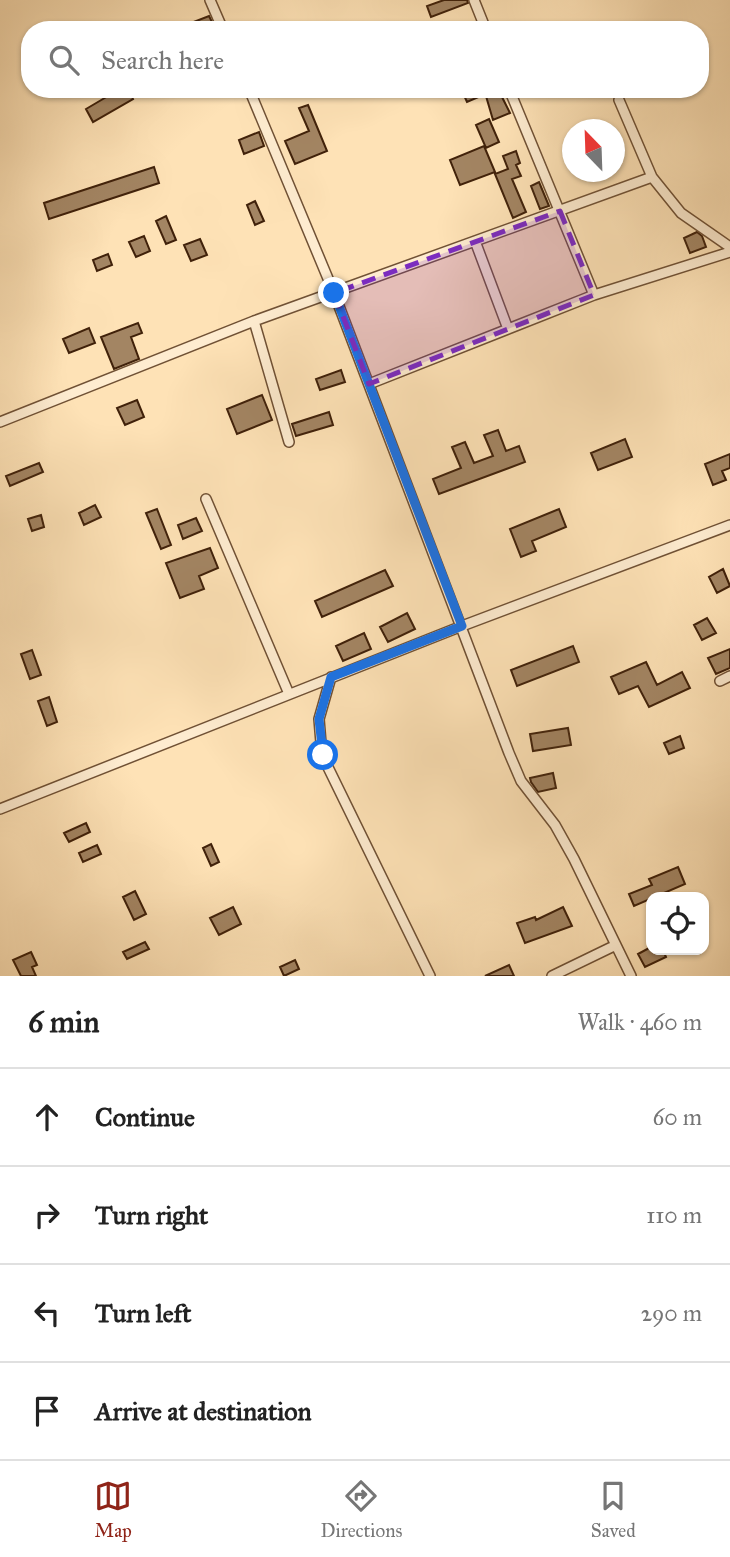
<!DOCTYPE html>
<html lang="en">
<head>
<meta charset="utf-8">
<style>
  body { margin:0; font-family:"IM FELL Great Primer",serif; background:#f2f2f2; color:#222 }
  .controls { position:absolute; right:21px; bottom:21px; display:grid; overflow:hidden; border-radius:14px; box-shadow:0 2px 5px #0004 }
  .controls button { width:63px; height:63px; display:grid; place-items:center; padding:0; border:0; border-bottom:2px solid #e0e0e0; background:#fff; color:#222; font:35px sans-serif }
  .compass { position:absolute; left:562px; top:119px; width:63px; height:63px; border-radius:50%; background:#fff; box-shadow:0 2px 5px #0004; rotate:337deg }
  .stop { position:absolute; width:21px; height:21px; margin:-16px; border:5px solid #1a73e8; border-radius:50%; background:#fff }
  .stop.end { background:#1a73e8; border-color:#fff; box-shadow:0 2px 7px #0008 }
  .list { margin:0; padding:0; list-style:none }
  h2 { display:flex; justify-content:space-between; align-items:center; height:91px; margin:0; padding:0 28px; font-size:30px }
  h2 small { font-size:23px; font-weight:400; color:#767676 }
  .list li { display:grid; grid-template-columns:46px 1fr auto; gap:21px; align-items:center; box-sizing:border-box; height:98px; padding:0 28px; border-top:2px solid #e0e0e0 }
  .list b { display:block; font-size:26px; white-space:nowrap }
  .list em { font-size:23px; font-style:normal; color:#767676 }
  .icon { flex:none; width:38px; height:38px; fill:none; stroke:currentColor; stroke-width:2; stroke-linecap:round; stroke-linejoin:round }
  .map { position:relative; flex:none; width:730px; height:976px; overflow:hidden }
  .search { position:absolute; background:#fff; box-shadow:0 2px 5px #0004; left:21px; right:21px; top:21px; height:77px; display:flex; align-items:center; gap:18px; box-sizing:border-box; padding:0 24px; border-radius:28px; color:#767676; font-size:26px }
  .sheet { height:483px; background:#fff }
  nav { display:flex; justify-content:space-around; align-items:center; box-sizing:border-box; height:98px; border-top:2px solid #e0e0e0; background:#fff; font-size:19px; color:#767676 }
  nav a { display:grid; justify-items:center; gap:4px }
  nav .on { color:#8f2418 }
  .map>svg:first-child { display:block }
  .building { fill:#a38563; stroke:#40210a; stroke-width:2 }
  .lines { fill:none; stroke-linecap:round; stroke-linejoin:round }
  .street-casing { stroke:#705135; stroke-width:12 }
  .street { stroke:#feecd0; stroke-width:9 }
  .route { stroke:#1a73e8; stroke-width:9 }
  .marked { fill:#7b2cbf; fill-opacity:0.2; stroke:#7b2cbf; stroke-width:5; stroke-dasharray:14 9; stroke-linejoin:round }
</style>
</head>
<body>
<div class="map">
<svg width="730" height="976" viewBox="0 0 730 976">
  <rect width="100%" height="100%" fill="#fee2b6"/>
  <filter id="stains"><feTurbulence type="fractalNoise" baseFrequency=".00286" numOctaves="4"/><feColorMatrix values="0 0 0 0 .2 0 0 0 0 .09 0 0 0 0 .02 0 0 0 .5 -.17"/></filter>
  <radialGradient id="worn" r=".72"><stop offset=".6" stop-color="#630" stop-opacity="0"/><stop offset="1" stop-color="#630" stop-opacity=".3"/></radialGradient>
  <path class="building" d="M444,0H467L468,3L431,17L427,6Z
    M209,16L213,24L198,30H173Z
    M120,89H128L133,99L93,122L86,109Z
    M466,89H497L467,102L462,91Z
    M499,91L510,113L493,120L486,96Z
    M308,105L327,151L295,164L285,141L309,131L299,108Z
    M489,119L499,142L486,148L476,125Z
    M259,132L264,146L244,154L239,140Z
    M484,146L495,172L460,185L450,160Z
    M516,151L520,163L516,165L521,176L512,179L526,212L513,218L495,174L508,169L503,156Z
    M154,167L159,183L49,219L44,203Z
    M539,182L549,206L540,209L531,186Z
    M255,201L264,221L255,225L247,205Z
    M166,216L176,240L166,244L156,221Z
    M697,232L702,236L706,247L690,253L684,238Z
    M144,236L150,251L136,257L129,242Z
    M200,239L207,255L191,261L184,245Z
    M108,254L112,265L97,271L93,260Z
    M138,323L142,333L131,337L139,359L114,369L101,337Z
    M89,328L95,343L69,353L63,339Z
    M341,370L345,382L320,390L316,379Z
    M262,395L272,420L237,434L227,409Z
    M137,400L144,417L125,425L117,408Z
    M329,412L333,425L296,436L292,424Z
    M498,430L506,451L519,446L525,462L439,494L433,479L461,468L452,447L465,442L474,463L493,456L484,435Z
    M625,439L632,457L598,470L591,453Z
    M730,454V468L722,471L726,480L713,485L705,464Z
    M39,463L43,472L10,486L6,476Z
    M95,505L101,517L84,525L79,513Z
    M157,509L171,545L161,549L146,513Z
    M559,509L566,527L532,541L536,551L521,557L510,529Z
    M41,515L44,527L32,531L28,519Z
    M196,518L202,531L183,539L178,525Z
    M210,548L218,568L199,576L204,589L180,598L166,563Z
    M723,569L730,586L717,593L709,577Z
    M385,570L393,586L322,617L315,601Z
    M407,613L415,629L388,642L380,627Z
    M707,618L716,633L702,640L694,625Z
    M364,633L371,649L343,661L336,646Z
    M573,646L579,662L517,686L511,670Z
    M730,649V668L716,674L708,658Z
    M32,650L41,675L30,679L21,654Z
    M646,662L657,685L682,672L690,688L649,707L638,686L619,694L611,677Z
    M49,697L57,722L47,726L38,701Z
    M568,728L571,745L533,751L530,734Z
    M680,736L684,748L669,754L664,743Z
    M553,773L556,788L538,792L531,782L530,778Z
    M86,823L90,832L69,842L64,833Z
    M211,844L219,862L211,866L203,848Z
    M97,845L101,854L83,862L79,853Z
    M678,867L685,884L634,906L629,894L652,885L649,879Z
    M135,891L146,914L134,920L123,897Z
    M233,907L241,924L219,935L210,918Z
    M563,907L572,926L525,943L517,923L535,917L536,920Z
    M145,942L149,949L127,959L123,952Z
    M651,947V950H663L666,957L645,967L638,954Z
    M31,952L37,965L32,967L36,976H21L13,960Z
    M295,960L299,969L284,976L280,967Z
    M509,965L514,976H485Z"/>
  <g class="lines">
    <g class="street-casing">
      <path id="street" d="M210,0L223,30
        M474,0L486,30
        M249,89L334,293L509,753L521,781L555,825L574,859L631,976
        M509,89L594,295
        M619,100L652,177L681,213L730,247
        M475,241L508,329
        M254,321L289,442
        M369,384L594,295L730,252
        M0,422L254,321L652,177
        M206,499L289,694
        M331,677L319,719L322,755L430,976
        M720,681L730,676
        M0,809L462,626L730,525
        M552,976L616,945"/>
    </g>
    <use href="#street" class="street"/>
  </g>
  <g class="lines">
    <path class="route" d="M323,755L319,719L331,677L462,626L334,293"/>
  </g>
  <path class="marked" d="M560,211L594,295L369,384L334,293Z"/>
  <rect width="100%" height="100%" filter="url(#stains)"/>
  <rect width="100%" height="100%" fill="url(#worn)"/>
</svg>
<div class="controls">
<button><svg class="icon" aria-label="locate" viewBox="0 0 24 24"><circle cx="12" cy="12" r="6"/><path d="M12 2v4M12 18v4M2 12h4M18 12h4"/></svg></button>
</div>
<svg class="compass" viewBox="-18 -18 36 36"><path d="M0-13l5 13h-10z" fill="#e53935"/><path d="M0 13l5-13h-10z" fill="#767676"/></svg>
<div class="stop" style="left:323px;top:755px"></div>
<div class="stop end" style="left:334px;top:293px"></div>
<div class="search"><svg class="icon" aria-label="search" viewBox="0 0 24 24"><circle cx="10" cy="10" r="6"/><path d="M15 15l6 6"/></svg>Search here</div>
</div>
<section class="sheet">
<h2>6 min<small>Walk · 460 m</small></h2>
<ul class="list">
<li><svg class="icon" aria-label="ahead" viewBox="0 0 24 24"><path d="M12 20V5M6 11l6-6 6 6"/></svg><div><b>Continue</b></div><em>60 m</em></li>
<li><svg class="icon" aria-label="right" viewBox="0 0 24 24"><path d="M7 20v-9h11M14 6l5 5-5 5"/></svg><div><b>Turn right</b></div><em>110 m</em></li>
<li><svg class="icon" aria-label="left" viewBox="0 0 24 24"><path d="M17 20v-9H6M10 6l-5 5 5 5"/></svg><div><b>Turn left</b></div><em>290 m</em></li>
<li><svg class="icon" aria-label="arrive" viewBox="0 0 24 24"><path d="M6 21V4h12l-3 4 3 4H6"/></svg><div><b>Arrive at destination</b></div></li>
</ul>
</section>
<nav>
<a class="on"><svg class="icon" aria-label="map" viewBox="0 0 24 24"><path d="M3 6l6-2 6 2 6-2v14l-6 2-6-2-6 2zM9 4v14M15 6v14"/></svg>Map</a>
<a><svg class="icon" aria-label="directions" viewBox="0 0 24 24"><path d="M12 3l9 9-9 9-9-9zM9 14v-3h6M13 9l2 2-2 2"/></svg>Directions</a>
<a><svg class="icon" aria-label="saved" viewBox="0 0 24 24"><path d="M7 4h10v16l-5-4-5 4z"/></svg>Saved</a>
</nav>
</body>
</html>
